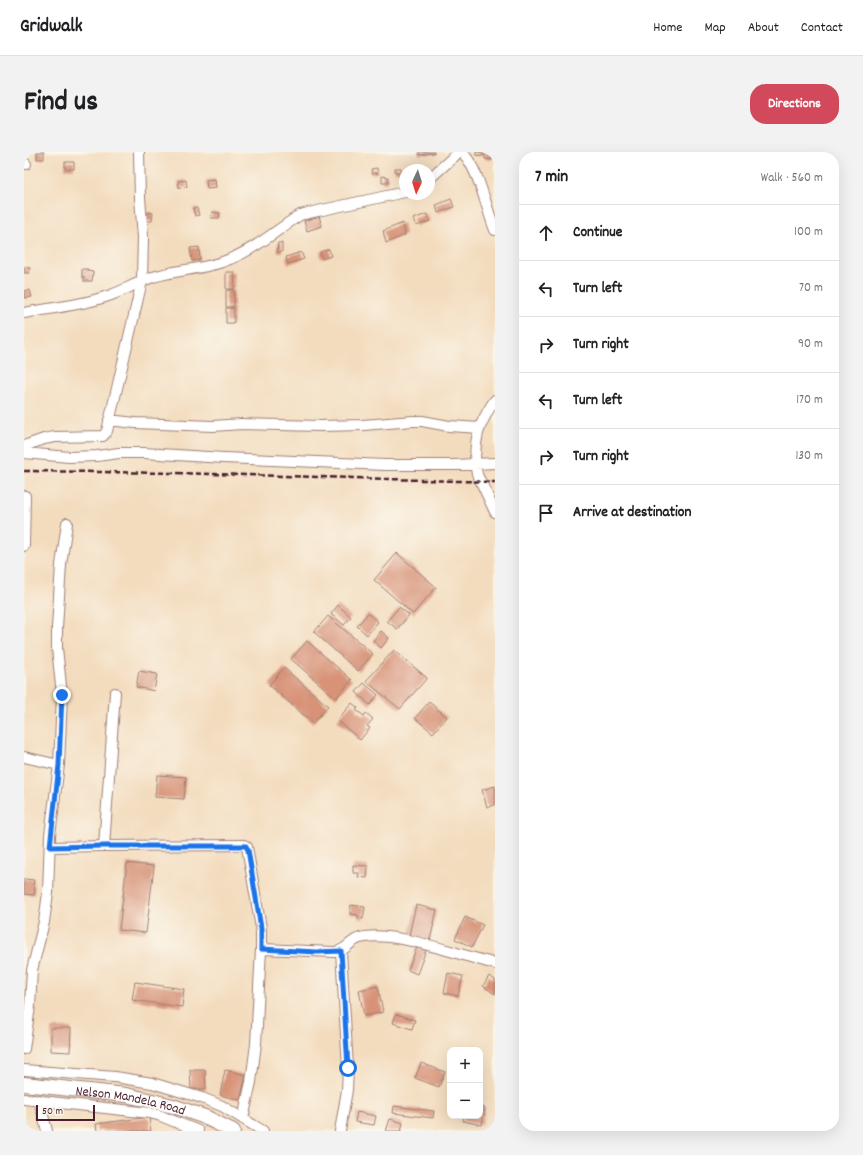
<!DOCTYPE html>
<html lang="en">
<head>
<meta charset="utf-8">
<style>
  body { margin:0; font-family:Dekko,sans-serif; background:#f2f2f2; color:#202124 }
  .controls { position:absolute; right:12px; bottom:12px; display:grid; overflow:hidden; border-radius:8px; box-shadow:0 4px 16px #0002 }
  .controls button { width:36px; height:36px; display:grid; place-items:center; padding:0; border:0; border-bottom:1px solid #e0e0e0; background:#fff; color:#202124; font:20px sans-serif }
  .compass { position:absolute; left:375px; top:12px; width:36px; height:36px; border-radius:50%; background:#fff; box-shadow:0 4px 16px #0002; rotate:184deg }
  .scale { position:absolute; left:12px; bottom:10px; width:59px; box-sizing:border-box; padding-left:4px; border:2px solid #4a1f2b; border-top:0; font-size:11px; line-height:14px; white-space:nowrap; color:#4a1f2b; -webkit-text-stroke:3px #fbf7ec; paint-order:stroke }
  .stop { position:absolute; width:12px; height:12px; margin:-9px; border:3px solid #1a73e8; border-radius:50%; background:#fff }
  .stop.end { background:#1a73e8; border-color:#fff; box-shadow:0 1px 4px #0008 }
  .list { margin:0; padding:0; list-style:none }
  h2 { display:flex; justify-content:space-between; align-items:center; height:52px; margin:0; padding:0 16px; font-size:17px }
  h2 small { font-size:13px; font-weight:400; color:#757577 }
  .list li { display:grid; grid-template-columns:26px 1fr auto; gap:12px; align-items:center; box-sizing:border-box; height:56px; padding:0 16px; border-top:1px solid #e0e0e0 }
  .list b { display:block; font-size:15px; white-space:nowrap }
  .list em { font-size:13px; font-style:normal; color:#757577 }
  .icon { flex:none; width:22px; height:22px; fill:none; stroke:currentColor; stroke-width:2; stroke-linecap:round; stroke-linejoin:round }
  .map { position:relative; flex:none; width:471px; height:979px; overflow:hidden; border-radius:16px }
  header { display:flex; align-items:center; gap:24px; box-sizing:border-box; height:56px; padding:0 20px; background:#fff; border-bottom:1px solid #e0e0e0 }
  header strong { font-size:19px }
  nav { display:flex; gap:22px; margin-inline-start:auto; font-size:14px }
  .intro { display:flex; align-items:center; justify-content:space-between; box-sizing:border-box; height:96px; padding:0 24px }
  h1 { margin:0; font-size:28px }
  .button { padding:10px 18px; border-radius:16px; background:#d1495b; color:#fff; font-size:14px; font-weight:700 }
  main { display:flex; gap:24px; padding:0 24px }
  aside { flex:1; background:#fff; border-radius:16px; box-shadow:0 4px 16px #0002 }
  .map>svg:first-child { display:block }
  .building { fill:#d79277 }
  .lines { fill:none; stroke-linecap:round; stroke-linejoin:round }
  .minor-casing { stroke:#9e7e74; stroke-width:12 }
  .secondary-casing { stroke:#9e7e74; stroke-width:16 }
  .minor { stroke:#fff; stroke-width:10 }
  .secondary { stroke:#fff; stroke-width:14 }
  .rail { stroke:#4a1f2b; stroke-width:2.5; stroke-dasharray:6 3; stroke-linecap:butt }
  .route { stroke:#1a73e8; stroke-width:5 }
  .labels { text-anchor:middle; stroke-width:4; stroke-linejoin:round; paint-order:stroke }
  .street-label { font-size:14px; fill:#4a1f2b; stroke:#fbf7ec }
</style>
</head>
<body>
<header>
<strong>Gridwalk</strong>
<nav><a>Home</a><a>Map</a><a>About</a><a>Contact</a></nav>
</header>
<div class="intro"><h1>Find us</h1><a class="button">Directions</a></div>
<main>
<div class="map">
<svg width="471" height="979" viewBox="0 0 471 979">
  <rect width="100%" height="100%" fill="#fbf7ec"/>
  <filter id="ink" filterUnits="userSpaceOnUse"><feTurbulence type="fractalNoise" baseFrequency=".025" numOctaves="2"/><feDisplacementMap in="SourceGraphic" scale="8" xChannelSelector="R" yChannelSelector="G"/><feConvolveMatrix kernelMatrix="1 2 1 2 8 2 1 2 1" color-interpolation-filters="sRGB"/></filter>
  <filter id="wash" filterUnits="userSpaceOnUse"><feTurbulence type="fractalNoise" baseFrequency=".012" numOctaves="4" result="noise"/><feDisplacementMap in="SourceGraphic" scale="16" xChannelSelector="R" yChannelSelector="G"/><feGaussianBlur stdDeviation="0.9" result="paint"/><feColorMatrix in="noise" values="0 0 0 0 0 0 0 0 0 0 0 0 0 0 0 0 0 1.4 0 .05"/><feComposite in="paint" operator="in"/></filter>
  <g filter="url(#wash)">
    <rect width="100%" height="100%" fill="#f3dcbe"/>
    <g id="blocks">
      <path class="building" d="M13,0H20V7H13Z
        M395,0H410V1L395,3Z
        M452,0H459V4L452,3Z
        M461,0H471V4H468V8L461,7Z
        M41,10H50V17H41Z
        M353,16L354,21L348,22L347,17Z
        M371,16H377V20H371Z
        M358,24L364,25V31H358Z
        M191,27L192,36L183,37L182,28Z
        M162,28L163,35L155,36L154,29Z
        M427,47L430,55L414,61L412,53Z
        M169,56H173L175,63L171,64Z
        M124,60L129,61L128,69H123Z
        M188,60L196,61L195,66H187Z
        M403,62L406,69L392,74L389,67Z
        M295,64L298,74L283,79L280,69Z
        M379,71L381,83L362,91L359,79Z
        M254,91H258V100H253Z
        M175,95L176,108L168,109L166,96Z
        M305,97L307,104L298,107L296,100Z
        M277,100L280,107L264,112L262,105Z
        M0,115L6,116L5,121H0Z
        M58,117H64V119L69,120L68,129H60V125H58Z
        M202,120H211L210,137H202Z
        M6,138L8,145L0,146V139Z
        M202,138H210V155H202Z
        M202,156H210V171H202Z
        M373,401L412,435L389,462L350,428Z
        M314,453L327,465L320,473L307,462Z
        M375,455L385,463L373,477L363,469Z
        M344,461L354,470L343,483L333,474Z
        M304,464L349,502L334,519L290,480Z
        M357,479L365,486L357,496L349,489Z
        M283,489L328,528L312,546L267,507Z
        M370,498L403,526L376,557L342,529Z
        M260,516L304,554L289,571L245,533Z
        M115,519L133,522L130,539L112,535Z
        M340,531L354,543L346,553L332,540Z
        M405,550L423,565L409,581L391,566Z
        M328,551L334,556L332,558L340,564L342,561L349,567L343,574L346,576L336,588L313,568Z
        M133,623L162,625L160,647L131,645Z
        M471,634V653L463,655L458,638Z
        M103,711L130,714L122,781L95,778Z
        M329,713L344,714L343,726L334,725L335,721H329Z
        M0,727L10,728L9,734L11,735L10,743L0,742Z
        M327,753L341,755L339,767L334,766V763L326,762Z
        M392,753L413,758L406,788L385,783Z
        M441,765L459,773L448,795L431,787Z
        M393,795L402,798L393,822L384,818Z
        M424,821L439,824L434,844L420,841Z
        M465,824L471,828V842L459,834Z
        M111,830L160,837L158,855L108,848Z
        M354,834L359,860L340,864L335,838Z
        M372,862L391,868L388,877L369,871Z
        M27,876H47L46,900L27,899Z
        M397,911L421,920L415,935L391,926Z
        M166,918H181L182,937H167Z
        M201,918L222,923L216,948L196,943Z
        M370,954L410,959L409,966L369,961Z
        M456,955L461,956L458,973L439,969L440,964H456Z
        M333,960L352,964L350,973L331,970Z
        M125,965L127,979H73L72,972Z
        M366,967L379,971L377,979H362Z"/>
    </g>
  </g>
  <g filter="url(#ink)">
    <use href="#blocks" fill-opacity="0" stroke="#9e7e74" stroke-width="1"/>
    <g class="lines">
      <g class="minor-casing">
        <path id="minor" d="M438,0C455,17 462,56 471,78
          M0,12H2
          M405,27L435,0
          M0,161C29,156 59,153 87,143C101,138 114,130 129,125C154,117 181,118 206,107C231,97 253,78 276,63L280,62L381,40
          M471,248C465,256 460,266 456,275C451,288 448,319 457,330L471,360
          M85,268L111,271L189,274L217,272L297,274L339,273L389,269H398L425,274L456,276
          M0,294L20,287L31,285L79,284L83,279L118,129L119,85L116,46L115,0
          M0,301L45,305L73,304L95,301H120L200,306L361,313H430L471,311
          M0,394L1,344
          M0,605L35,613
          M80,694L91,541
          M26,695L80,694L220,693L223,695L237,776V797L232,892L227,930L219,967
          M237,797L310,800C323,799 325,789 336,786C360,779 409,794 433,801C445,805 458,808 471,812
          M0,897L6,854L8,818L20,770L24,741L26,683L35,613L38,543L33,496V476L37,413L43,371
          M0,918L91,925L128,931L178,946L198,954L239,979
          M0,947L126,961L137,964L174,979
          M15,948L23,979
          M316,979L323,938L324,916L317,799"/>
      </g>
      <g class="secondary-casing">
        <g id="secondary">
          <path id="s1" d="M0,932L102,943L124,948L149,954L181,965L209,979"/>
        </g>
      </g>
      <use href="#minor" class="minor"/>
      <use href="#secondary" class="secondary"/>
      <path class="rail" d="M0,319L151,321L471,330"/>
    </g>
  </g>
  <g class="lines" filter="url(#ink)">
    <path class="route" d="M38,543L35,613L26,695L80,694H222L224,698L237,776V797L293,800L317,799L324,916"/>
  </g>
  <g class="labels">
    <g class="street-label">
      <text dy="5" stroke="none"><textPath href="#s1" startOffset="108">Nelson Mandela Road</textPath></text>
    </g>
  </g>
</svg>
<div class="controls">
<button>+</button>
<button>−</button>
</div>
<svg class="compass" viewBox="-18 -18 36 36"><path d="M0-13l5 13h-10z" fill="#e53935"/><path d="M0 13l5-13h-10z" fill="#757577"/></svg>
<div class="scale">50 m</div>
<div class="stop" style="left:324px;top:916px"></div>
<div class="stop end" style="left:38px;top:543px"></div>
</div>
<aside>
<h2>7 min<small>Walk · 560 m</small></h2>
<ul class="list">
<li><svg class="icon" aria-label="ahead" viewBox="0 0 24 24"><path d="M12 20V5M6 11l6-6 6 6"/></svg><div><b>Continue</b></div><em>100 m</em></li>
<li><svg class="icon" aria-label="left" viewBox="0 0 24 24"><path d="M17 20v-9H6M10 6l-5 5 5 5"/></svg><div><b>Turn left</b></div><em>70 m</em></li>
<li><svg class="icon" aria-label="right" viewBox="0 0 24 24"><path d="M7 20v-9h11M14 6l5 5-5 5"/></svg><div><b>Turn right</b></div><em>90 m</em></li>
<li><svg class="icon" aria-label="left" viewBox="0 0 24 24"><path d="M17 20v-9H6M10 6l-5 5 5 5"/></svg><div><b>Turn left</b></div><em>170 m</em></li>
<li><svg class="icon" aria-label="right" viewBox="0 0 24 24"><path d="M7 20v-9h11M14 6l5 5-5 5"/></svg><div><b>Turn right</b></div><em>130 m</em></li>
<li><svg class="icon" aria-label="arrive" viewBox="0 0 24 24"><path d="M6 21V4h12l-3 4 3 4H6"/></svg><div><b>Arrive at destination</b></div></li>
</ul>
</aside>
</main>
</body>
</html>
